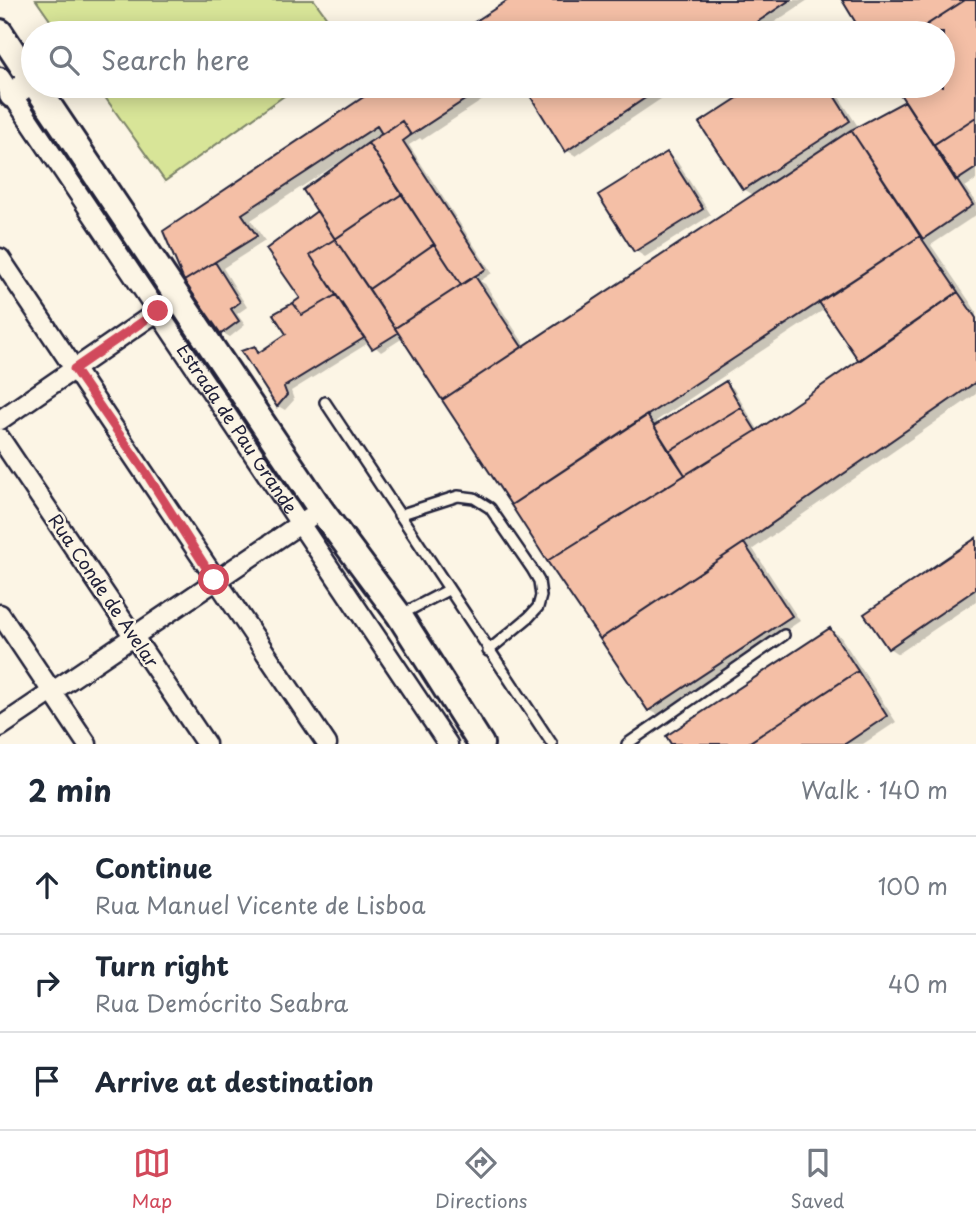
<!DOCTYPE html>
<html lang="en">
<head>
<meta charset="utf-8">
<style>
  body { margin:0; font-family:"Playpen Sans",sans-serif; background:#f2f2f3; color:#1f2937 }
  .stop { position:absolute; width:21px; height:21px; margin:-16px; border:5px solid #d1495b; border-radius:50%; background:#fff }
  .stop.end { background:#d1495b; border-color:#fff; box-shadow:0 2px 7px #0008 }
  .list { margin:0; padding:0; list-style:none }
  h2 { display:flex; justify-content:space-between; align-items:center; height:91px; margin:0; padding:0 28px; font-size:30px }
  h2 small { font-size:23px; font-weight:400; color:#747a83 }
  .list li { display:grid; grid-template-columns:46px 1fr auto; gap:21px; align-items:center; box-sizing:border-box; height:98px; padding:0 28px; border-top:2px solid #e0e1e3 }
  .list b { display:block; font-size:26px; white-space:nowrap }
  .list p { margin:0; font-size:23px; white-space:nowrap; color:#747a83 }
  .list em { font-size:23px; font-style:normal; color:#747a83 }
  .icon { flex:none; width:38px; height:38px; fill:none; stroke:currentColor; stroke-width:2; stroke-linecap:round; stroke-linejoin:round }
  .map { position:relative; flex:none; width:976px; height:744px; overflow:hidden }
  .search { position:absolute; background:#fff; box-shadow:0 4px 18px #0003; left:21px; right:21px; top:21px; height:77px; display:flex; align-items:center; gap:18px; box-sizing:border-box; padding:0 24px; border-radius:38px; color:#747a83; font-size:26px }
  .sheet { height:385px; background:#fff }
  nav { display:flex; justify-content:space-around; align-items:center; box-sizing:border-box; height:98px; border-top:2px solid #e0e1e3; background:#fff; font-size:19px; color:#747a83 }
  nav a { display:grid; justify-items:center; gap:4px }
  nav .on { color:#d1495b }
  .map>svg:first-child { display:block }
  .green { fill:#d8e598; stroke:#7d846a; stroke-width:2 }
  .shadow { fill:#0003; fill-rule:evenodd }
  .building { fill:#f4bfa6; stroke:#22223b; stroke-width:2 }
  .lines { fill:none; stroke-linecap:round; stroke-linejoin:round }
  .lane-casing { stroke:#22223b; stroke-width:14 }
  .street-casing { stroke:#22223b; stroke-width:23 }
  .secondary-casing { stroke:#22223b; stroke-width:30 }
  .lane { stroke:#fcf5e5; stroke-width:9 }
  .street { stroke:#fcf5e5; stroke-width:18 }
  .secondary { stroke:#fcf5e5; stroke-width:24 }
  .route { stroke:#d1495b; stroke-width:9 }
  .labels { text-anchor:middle; stroke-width:5; stroke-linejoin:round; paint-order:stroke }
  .street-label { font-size:18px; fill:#22223b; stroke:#fcf5e5 }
</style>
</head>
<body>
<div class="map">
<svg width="976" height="744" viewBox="0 0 976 744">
  <rect width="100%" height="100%" fill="#fcf5e5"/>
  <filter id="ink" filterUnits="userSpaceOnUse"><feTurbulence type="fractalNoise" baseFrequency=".0143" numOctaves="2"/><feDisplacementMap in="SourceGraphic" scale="14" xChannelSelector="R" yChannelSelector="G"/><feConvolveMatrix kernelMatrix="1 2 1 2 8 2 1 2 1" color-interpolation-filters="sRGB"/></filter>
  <g filter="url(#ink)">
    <path class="green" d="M36,0H314L338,33H59Z
      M97,86H298L165,181Z"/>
    <path class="shadow" d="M511,0H808L758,33H461Z
      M844,0H976V180L965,187L976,203V215L931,245L976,311V394L753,549L800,621L659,715L649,710L403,338L381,352L370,342L291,391L294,400L285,410L278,406L244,352L254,348L262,352L288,335L303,298L268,249L320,212L349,159L347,157L251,220L265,241L223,268L247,307L237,314L245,325L230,337L223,333L185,281L165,231L383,86H504L422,140L420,138L409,145L492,273L480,281L485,284L526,347L755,196L744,189L701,123L759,86H832L859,128L907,101L898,86H943V33H865ZM825,309L861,361L759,431L733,388L726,383L659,425L656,421ZM391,327L401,333V337L389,330Z
      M526,86H680L576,156L566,150Z
      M667,154L676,160L711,215L645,257L636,251L601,196Z
      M976,540V601L898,654L889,648Z
      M830,630L840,636L896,722L863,744H673Z"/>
    <path class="building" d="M508,0H790L741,33H458Z
      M842,0H965L914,33H862Z
      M965,0H976V117L933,145L895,86H943V33H914Z
      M380,86H486L411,135L402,121L382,134L377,126L242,214L257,236L184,281L163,231Z
      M524,86H663L565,152Z
      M756,86H828L850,121L743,190L699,123Z
      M905,101L973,205L923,239L851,130Z
      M976,117V168L956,181L933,145Z
      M402,121L411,135L403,141L486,269L461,285L368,143Z
      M851,130L920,236L511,505L442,400Z
      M368,143L402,194L335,239L303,190Z
      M667,152L703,209L634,252L598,195Z
      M402,194L434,244L369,289L335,239Z
      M317,211L335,239L310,255L336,295L302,315L293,303L300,298L266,249Z
      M920,236L958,292L859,361L819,302Z
      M335,239L398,333L372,349L310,255Z
      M434,244L461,285L395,328L369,289Z
      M215,262L240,302L231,309L239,321L221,334L184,281Z
      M475,276L522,347L442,400L395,328Z
      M958,292L976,318V382L744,543L600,639L547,561L756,431Z
      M336,295L364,338L284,387L287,395L277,407L241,351L255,346L258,353L286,334L273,314L293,303L302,315Z
      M726,381L741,407L669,451L654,426Z
      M741,407L756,431L685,475L669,451Z
      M647,415L685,475L547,561L511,505Z
      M976,538V589L888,649L864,614Z
      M744,543L792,616L648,711L600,639Z
      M830,628L858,671L747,744H671L666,736Z
      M858,671L887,716L845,744H747Z"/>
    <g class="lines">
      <g class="lane-casing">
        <path id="lane" d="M325,402L552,744
          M399,515L458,496L474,498L490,508L532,569L539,581L541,596L538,607L529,617L488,651
          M400,615L448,590
          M627,744L784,635"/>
      </g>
      <g class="street-casing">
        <g id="street">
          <path id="s1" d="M0,77L448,744"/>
          <path d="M0,258C109,420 217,583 327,744"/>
          <path d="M0,420L167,305"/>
          <path d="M0,438L206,744"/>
          <path d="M0,614L87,744"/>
          <path d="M0,727L310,517"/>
        </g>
      </g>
      <g class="secondary-casing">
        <path id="secondary" d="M0,32L33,82
          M36,86L321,510L399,615L481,744
          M12,95L32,80"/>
      </g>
      <use href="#lane" class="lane"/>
      <use href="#street" class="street"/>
      <use href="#secondary" class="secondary"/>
    </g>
  </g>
  <g class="lines" filter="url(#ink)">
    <path class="route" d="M158,311L74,369L146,473L214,580"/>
  </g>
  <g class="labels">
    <g class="street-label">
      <text dy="6" stroke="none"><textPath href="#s1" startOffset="424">Estrada de Pau Grande</textPath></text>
      <text transform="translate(103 591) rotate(56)" y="6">Rua Conde de Avelar</text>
    </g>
  </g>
</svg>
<div class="stop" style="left:214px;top:580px"></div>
<div class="stop end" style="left:158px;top:311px"></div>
<div class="search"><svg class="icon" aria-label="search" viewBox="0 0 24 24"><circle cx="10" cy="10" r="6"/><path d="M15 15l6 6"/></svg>Search here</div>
</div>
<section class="sheet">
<h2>2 min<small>Walk · 140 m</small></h2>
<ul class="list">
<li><svg class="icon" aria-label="ahead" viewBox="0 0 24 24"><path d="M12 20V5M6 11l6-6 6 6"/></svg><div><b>Continue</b><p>Rua Manuel Vicente de Lisboa</p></div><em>100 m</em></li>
<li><svg class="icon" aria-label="right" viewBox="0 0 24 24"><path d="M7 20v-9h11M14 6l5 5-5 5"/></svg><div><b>Turn right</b><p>Rua Demócrito Seabra</p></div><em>40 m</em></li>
<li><svg class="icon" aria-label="arrive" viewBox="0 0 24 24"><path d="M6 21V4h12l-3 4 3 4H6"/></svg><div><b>Arrive at destination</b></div></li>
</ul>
</section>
<nav>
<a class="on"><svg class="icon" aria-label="map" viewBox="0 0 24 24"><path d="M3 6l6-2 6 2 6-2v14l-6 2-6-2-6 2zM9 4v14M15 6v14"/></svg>Map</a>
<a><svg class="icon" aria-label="directions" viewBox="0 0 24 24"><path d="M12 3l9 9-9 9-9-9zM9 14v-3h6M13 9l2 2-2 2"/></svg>Directions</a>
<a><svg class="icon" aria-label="saved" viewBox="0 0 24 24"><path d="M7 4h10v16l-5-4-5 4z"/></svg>Saved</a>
</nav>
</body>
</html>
